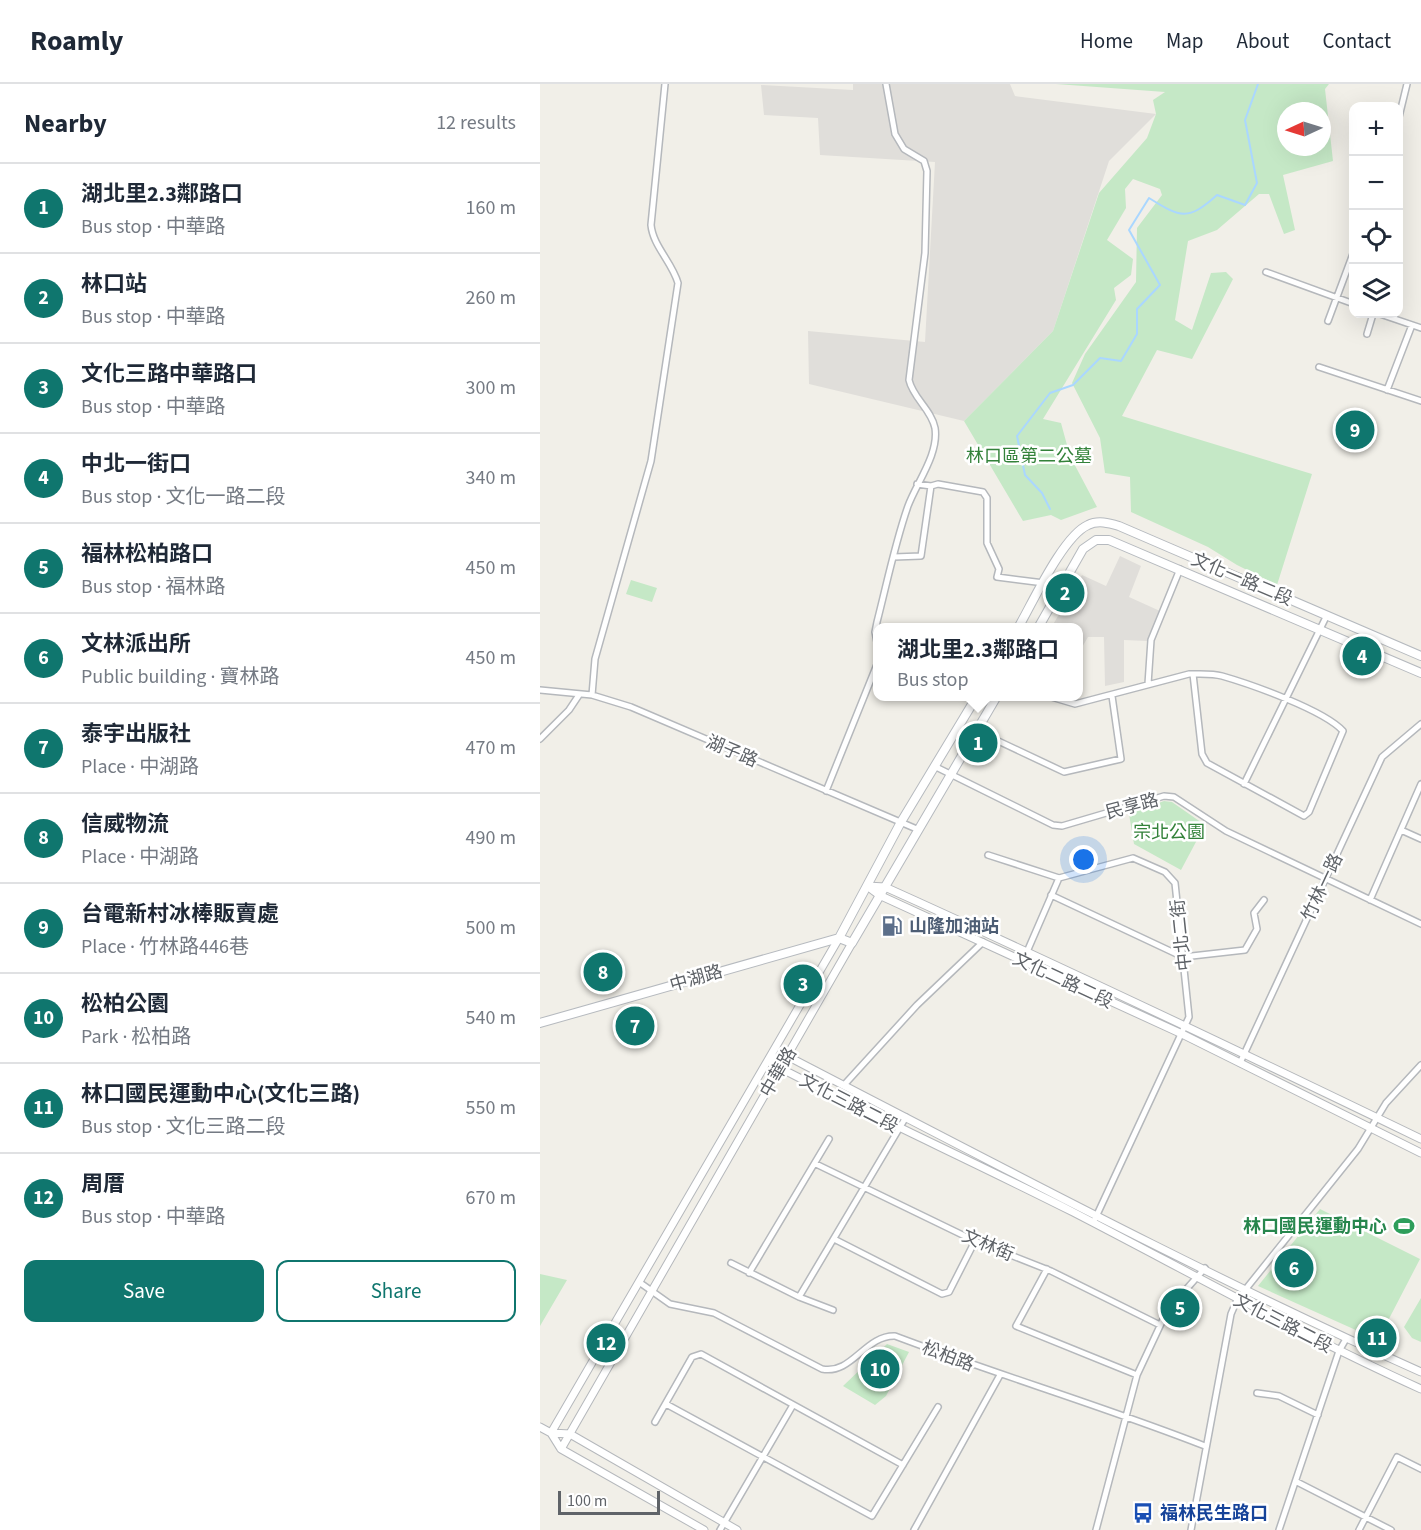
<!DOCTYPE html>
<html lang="en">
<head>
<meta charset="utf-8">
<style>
  body { margin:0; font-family:"Source Sans 3","Noto Sans TC",sans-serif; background:#f2f2f3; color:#1f2937 }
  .controls { position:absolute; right:18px; top:18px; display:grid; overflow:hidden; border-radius:12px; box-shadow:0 6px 24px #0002 }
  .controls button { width:54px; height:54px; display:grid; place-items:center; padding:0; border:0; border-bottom:2px solid #e0e1e3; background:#fff; color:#1f2937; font:30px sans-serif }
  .compass { position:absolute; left:737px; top:18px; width:54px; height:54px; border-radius:50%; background:#fff; box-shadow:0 6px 24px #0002; rotate:266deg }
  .scale { position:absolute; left:18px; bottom:15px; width:102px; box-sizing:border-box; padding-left:6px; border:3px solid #5f6368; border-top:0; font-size:16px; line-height:21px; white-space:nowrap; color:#5f6368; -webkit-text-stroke:4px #fff; paint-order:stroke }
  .you { position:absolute; left:544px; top:776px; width:21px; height:21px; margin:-15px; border:4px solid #fff; border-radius:50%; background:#1a73e8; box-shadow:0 0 0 9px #1a73e833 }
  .badge { display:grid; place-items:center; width:39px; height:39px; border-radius:50%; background:#0f766e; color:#fff; font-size:20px; font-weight:700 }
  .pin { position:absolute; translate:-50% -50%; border:3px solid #fff; box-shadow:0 2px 6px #0006 }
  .popup { position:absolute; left:333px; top:539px; width:210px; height:78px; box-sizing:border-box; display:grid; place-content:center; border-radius:12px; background:#fff; filter:drop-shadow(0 2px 4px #0005); font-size:20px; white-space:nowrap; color:#747a83 }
  .popup b { font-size:22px; color:#1f2937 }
  .popup::after { content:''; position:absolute; left:50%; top:100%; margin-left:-12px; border:12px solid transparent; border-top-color:#fff }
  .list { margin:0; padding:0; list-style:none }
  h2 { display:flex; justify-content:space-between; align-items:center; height:78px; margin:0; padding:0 24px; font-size:26px }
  h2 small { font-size:20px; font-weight:400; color:#747a83 }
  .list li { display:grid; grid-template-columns:39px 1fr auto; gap:18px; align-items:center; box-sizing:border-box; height:90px; padding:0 24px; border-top:2px solid #e0e1e3 }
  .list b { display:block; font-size:22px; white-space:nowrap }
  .list p { margin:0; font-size:20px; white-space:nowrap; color:#747a83 }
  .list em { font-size:20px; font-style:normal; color:#747a83 }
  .actions { display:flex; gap:12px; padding:18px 24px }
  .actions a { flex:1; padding:14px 0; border:2px solid #0f766e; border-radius:12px; text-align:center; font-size:21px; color:#0f766e }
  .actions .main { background:#0f766e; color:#fff }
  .icon { flex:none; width:33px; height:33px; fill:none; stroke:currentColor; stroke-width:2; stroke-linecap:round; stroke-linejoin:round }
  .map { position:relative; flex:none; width:881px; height:1446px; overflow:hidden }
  header { display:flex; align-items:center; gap:36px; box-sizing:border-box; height:84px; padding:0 30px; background:#fff; border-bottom:2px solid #e0e1e3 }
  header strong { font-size:28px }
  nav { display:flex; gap:33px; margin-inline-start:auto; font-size:21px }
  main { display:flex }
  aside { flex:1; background:#fff }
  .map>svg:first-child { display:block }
  .industrial { fill:#e0deda }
  .green { fill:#c5e8c6; fill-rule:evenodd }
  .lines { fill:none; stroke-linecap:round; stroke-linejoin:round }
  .stream { stroke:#aad7ff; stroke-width:2 }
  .minor-casing { stroke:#b5b8bc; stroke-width:8 }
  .tertiary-casing { stroke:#b5b8bc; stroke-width:9 }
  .secondary-casing { stroke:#b6babf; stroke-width:10 }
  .minor { stroke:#fff; stroke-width:5 }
  .tertiary { stroke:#fff; stroke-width:7 }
  .secondary { stroke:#fff; stroke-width:8 }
  .labels { text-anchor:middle; stroke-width:5; stroke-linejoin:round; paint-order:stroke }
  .park-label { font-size:18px; fill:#33823a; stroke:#fff }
  .street-label { font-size:18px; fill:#5f6368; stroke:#fff }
  .service-label { font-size:18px; font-weight:bold; fill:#4e5e75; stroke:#fff; text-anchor:start }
  .leisure-label { font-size:18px; font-weight:bold; fill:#27864d; stroke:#fff; text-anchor:end }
  .transit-label { font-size:18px; font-weight:bold; fill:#164399; stroke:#fff; text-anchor:start }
</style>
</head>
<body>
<header>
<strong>Roamly</strong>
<nav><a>Home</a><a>Map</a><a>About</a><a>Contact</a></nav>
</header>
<main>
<aside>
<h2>Nearby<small>12 results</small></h2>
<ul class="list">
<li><span class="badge">1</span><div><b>湖北里2.3鄰路口</b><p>Bus stop · 中華路</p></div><em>160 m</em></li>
<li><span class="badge">2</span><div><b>林口站</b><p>Bus stop · 中華路</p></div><em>260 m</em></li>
<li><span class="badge">3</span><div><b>文化三路中華路口</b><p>Bus stop · 中華路</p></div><em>300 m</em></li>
<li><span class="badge">4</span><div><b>中北一街口</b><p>Bus stop · 文化一路二段</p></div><em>340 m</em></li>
<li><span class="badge">5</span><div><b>福林松柏路口</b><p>Bus stop · 福林路</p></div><em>450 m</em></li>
<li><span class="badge">6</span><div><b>文林派出所</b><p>Public building · 寶林路</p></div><em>450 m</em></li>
<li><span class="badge">7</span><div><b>泰宇出版社</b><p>Place · 中湖路</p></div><em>470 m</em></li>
<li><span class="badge">8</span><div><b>信威物流</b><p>Place · 中湖路</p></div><em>490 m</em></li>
<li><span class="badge">9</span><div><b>台電新村冰棒販賣處</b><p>Place · 竹林路446巷</p></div><em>500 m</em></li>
<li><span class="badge">10</span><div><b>松柏公園</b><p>Park · 松柏路</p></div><em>540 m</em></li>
<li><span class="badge">11</span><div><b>林口國民運動中心(文化三路)</b><p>Bus stop · 文化三路二段</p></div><em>550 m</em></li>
<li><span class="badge">12</span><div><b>周厝</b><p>Bus stop · 中華路</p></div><em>670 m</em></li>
</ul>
<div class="actions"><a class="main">Save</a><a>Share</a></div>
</aside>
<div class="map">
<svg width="881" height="1446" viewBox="0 0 881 1446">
  <rect width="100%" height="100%" fill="#f1efe8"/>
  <path class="industrial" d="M313,0H470L475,12L616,30L569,77L513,247L424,337L269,300L268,247L385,258L395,78L280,71L278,34L224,31L221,1L313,6Z
    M580,472L601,482L589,513L620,527L607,557L584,556V598L565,602L564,553H548L541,565L538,544H511L542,491L566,502Z"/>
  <path class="green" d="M516,0H789L785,5L793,77L743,91L755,146L744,150L729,110H719L677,146L648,157L635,236L652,246L671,189L686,188L693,195L652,275L617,266L582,332L772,390L737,501L697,481L668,463L591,428L590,393L565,389L560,354L532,299L545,270L596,198L597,144L622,111L620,105L593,95L585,105L586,124L567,156L593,175L591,191L574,204L576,216L503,335L521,339L530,372L557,423L521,436L511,431L483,437L424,337L513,247L559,109L607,54L616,30L613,16L625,8ZM746,27H782V63H746Z
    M91,496L117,504L112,518L86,510Z
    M624,717L632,718L665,741L641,786L594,760L589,730Z
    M780,1125L880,1175L838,1256L718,1202Z
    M0,1190L27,1196L0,1242Z
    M881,1214V1258L872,1254L864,1243Z
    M347,1260L369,1268L346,1312L335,1321L303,1302Z"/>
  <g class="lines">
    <path class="stream" d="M510,425L502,409L485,391L477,352L510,309L533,301L560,274L581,277L597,250V225L620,201L589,146L609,114C641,134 648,137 677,111L705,121L717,99L705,36L718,0"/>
    <g class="minor-casing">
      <path id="minor" d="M858,37L867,0
        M858,162H859
        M726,188L814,220
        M840,230L881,244
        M788,237L814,167
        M827,250L833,230
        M779,283L881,317
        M847,306L872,241
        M391,402L398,400L443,408L447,414V459L459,485L457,493L504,499
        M354,473L381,472L391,402L377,400
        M338,563L335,548L337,538C347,499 355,459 368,422C377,398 399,370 395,344C391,325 373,314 369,296L385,169L387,87L384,77L364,65L355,50L346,0
        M608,600L611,556L640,485
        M0,606L52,611L91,623L379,746
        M52,611L55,575L111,377L138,199C132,178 113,162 111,141L125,0
        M508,612L535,620L649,590C660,590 672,589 682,592C710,600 784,626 803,647L769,728L764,732L667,679L662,670L653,590
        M437,647L524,688L581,675L572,612
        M0,655L29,626L39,611
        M396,683L513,741L522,742L624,712L634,713L686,747L881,840
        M704,700L787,531
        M286,707L338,578
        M861,746L881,755
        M448,771L519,794
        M511,811L643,873L705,866L717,845L714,829L724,816
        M830,816L881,700
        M483,877L519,794L593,774L625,788L635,799L649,933L555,1135
        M700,979L842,673L881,640
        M304,1001L377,921L443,858
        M276,1080L435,1157L511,1187L620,1241
        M294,1155L402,1210L409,1208L435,1157
        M191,1179L259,1213L293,1226
        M507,1185L476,1242L597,1291
        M209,1189L289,1055
        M99,1198L130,1220L174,1229L282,1285C312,1291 325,1251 355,1252C458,1291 563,1322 665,1362
        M259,1213L366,1033
        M717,1309L739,1312L778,1331
        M126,1320L332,1432L398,1323
        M115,1338L152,1273L161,1270L363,1381
        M757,1398L851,1446
        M180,1446L253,1321
        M374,1446L460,1291
        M556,1446L597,1291L627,1227L665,1184
        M651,1446L691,1230L697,1216L818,1065L846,1019L881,981
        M739,1446L799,1267L806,1255
        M819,1446L857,1373L881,1385"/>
    </g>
    <g class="tertiary-casing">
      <path id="tertiary" d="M327,802L339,811L642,950L881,1069
        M327,802L345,803C525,884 703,969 881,1055
        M229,975L240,984C337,1034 436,1079 533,1128C649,1188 762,1251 881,1305
        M229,975L247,972C456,1080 666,1192 881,1288
        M0,1343L11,1349L30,1350L197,1446
        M11,1349L299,854
        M11,1349L21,1365L164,1446
        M21,1365L312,859"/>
    </g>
    <g class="secondary-casing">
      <path id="secondary" d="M478,544C493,518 523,452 548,441C558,436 569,439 579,442L881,572
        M498,544L543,465L556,456H569L881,589
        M299,854L361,738L437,612
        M0,939L299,854L312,859L457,612"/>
    </g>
    <use href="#minor" class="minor"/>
    <use href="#tertiary" class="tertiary"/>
    <use href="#secondary" class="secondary"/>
  </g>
  <defs>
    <g id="fuel-bare" transform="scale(1.62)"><path d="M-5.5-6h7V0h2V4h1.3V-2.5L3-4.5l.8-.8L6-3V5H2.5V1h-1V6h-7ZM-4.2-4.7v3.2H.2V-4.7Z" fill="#5c6f8a" stroke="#fff" stroke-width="2.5" paint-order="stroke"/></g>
    <g id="stadium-bare" transform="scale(1.62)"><path d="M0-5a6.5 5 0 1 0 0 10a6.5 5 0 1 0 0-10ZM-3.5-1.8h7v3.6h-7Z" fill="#2e9e5b" stroke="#fff" stroke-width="2.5" paint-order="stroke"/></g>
    <g id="bus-bare" transform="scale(1.62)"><path d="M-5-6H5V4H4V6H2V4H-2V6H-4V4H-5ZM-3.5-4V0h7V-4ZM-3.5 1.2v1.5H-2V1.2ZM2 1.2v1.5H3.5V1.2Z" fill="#1a4fb4" stroke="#fff" stroke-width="2.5" paint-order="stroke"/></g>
  </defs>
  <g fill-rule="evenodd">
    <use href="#fuel-bare" x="352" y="842"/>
    <use href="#stadium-bare" x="864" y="1142"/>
    <use href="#bus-bare" x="603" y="1429"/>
  </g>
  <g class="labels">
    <g class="park-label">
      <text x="489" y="378">林口區第二公墓</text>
      <text x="629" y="754">宗北公園</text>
    </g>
    <g class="street-label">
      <text transform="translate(702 495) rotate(23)" y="6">文化一路二段</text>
      <text transform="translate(192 667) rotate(23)" y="6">湖子路</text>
      <text transform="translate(592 722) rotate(-15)" y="6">民享路</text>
      <text transform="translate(782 803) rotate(-65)" y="6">竹林一路</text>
      <text transform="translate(641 851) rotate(-96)" y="6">中北二街</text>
      <text transform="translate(156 894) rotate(-16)" y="6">中湖路</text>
      <text transform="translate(523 896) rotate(25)" y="6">文化二路二段</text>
      <text transform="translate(238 988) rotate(-60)" y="6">中華路</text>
      <text transform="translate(309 1019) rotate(27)" y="6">文化三路二段</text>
      <text transform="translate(448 1161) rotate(23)" y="6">文林街</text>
      <text transform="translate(743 1239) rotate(27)" y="6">文化三路二段</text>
      <text transform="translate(408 1272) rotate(21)" y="6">松柏路</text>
    </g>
    <g class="service-label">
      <text x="369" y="848">山隆加油站</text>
    </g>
    <g class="leisure-label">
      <text x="847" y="1148">林口國民運動中心</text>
    </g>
    <g class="transit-label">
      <text x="620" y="1435">福林民生路口</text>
    </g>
  </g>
</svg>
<div class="controls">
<button>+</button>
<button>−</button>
<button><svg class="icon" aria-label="locate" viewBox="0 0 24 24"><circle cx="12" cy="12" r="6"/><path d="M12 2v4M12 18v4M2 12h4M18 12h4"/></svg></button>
<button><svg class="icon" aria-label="layers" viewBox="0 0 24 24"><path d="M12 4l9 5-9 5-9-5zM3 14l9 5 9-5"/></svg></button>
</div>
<svg class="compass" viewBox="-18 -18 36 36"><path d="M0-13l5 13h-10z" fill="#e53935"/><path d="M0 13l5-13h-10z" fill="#747a83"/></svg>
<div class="scale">100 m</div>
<div class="you"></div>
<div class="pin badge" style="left:438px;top:659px">1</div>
<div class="popup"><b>湖北里2.3鄰路口</b>Bus stop</div>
<div class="pin badge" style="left:525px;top:509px">2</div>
<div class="pin badge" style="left:263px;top:900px">3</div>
<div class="pin badge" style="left:822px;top:572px">4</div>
<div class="pin badge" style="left:640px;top:1224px">5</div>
<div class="pin badge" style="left:754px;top:1184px">6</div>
<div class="pin badge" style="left:95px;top:942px">7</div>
<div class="pin badge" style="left:63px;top:888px">8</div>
<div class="pin badge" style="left:815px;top:346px">9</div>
<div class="pin badge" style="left:340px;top:1285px">10</div>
<div class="pin badge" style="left:837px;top:1254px">11</div>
<div class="pin badge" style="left:66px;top:1259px">12</div>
</div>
</main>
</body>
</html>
